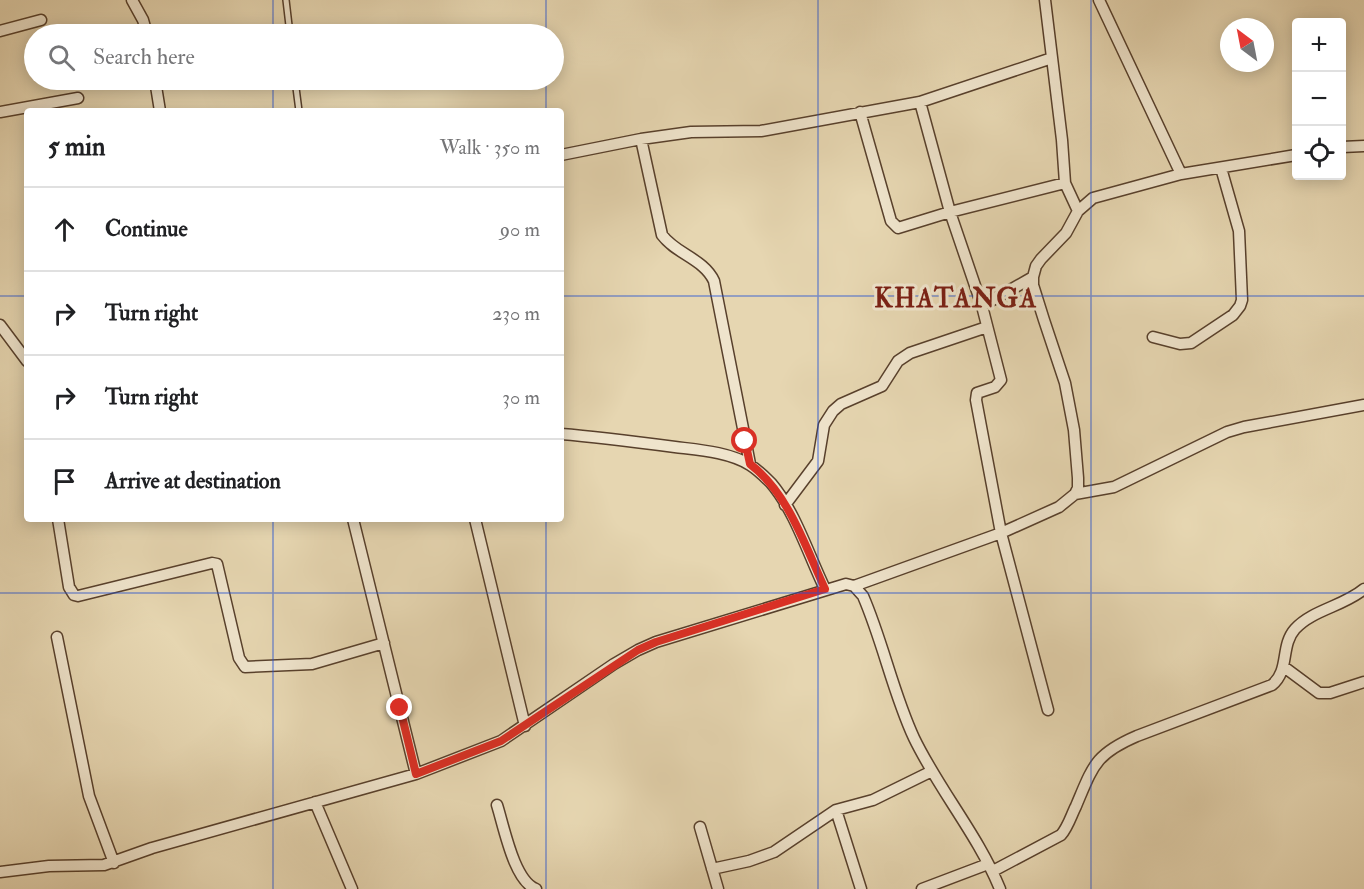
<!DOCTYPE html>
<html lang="en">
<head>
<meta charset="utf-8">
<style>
  body { margin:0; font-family:"IM FELL Double Pica",serif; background:#f2f2f2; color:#202124 }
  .controls { position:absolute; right:18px; top:18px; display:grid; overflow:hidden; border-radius:6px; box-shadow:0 3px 15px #0003 }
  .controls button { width:54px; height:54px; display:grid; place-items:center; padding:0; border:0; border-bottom:2px solid #e0e0e0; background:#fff; color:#202124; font:30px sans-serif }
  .compass { position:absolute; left:1220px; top:18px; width:54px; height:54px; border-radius:50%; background:#fff; box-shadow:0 3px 15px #0003; rotate:328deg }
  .stop { position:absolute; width:18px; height:18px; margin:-14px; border:4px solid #d93025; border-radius:50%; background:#fff }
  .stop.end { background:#d93025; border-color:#fff; box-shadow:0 2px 6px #0008 }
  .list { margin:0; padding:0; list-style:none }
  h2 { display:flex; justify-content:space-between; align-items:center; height:78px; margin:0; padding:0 24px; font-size:26px }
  h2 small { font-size:20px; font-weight:400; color:#757577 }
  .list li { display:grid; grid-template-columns:39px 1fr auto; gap:18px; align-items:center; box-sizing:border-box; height:84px; padding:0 24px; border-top:2px solid #e0e0e0 }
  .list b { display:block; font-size:22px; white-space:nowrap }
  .list em { font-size:20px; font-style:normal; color:#757577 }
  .icon { flex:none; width:33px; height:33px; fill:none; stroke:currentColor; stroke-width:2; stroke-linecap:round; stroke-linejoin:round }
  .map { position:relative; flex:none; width:1364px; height:889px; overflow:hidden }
  .search { position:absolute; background:#fff; box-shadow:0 3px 15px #0003; left:24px; top:24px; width:540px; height:66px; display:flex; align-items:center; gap:15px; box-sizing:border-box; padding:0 21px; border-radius:33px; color:#757577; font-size:22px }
  .panel { position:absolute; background:#fff; box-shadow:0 3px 15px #0003; left:24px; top:108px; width:540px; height:414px; border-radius:6px }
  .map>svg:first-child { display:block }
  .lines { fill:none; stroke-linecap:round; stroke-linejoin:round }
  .lane-casing { stroke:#58402c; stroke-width:8 }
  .street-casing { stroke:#58402c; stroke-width:13 }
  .lane { stroke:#efe4cc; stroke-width:5 }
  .street { stroke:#efe4cc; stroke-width:10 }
  .route { stroke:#d93025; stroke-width:8 }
  .grid { fill:none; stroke:#1d4ed8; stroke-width:1.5; stroke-opacity:0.55 }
  .labels { text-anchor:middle; stroke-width:6; stroke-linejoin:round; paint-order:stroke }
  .district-label { font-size:26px; font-weight:bold; letter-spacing:1.5px; fill:#7a1f14; stroke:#efe4cc }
</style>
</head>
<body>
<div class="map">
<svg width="1364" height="889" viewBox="0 0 1364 889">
  <rect width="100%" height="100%" fill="#e6d6b1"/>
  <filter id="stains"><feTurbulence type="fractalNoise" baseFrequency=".00333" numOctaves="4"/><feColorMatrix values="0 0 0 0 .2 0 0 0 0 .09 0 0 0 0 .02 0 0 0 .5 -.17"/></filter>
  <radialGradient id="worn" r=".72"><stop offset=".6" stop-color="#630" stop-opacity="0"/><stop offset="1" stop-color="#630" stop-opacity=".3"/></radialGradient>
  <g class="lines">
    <g class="lane-casing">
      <path id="lane" d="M286,0L290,34
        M295,80L299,111"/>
    </g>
    <g class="street-casing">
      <path id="street" d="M132,0L143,20L147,34
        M1045,0L1062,140L1065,183L1078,211
        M1099,0L1181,174
        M0,31L41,20
        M155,80L160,111
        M920,102L950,212L982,306L1033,277
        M0,112L78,98
        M860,112L891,221L898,228L950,212L1065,183
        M641,139L662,235C676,254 704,259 714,281L750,464
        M1342,147L1364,146
        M561,155L641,139L691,132L761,131L920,102L1052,58
        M982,306L1001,380L995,387L977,393L976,400L1001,533L1048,710
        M0,325L27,361
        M1153,337L1180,344L1191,343L1233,315L1240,306L1242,300L1239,231L1221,168
        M561,434C599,437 637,442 675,447C699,450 729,452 750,465C758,470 765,477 771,483C795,511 809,556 825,589
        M1075,494L1114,487L1227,432L1244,427L1364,405
        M785,505L818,461L824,425L833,411L841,404L882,386L898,361L910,353L987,327
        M58,519L69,587L74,595L78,596L212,563L217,564L239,658L245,667L312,664L384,643
        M353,519L416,774
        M475,519L525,726
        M854,586L1001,533L1059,507L1075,494L1078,488V478L1074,430L1065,383L1044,320L1033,285V277L1036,266L1041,259L1066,233L1078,211L1093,198L1181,174L1296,155
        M57,637L89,796L114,863
        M1284,667L1319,693H1330L1364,682
        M315,802L352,889
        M497,805C504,827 514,881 536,889
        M836,810L861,889
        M700,827L718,889
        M712,869L749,861L774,852L836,810L873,800L932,771
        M993,871L1061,835C1068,827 1071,816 1076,806C1093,766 1095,754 1137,736L1272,685C1290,670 1280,646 1295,629C1312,610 1344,606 1364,589
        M0,872L49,866L104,865L152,848L416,774L501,741L614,664L638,650L656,642L846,584L854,586L863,596C883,642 893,693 914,738C939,790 978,835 1000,889
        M922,889L988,864"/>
    </g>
    <use href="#lane" class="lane"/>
    <use href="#street" class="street"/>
  </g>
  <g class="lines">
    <path class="route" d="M400,708L416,774L501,741L638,650L656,642L825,589C805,546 789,494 750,464L745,441"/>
  </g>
  <path class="grid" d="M273,0V34M546,0V34M818,0V889M1091,0V889M273,80V111M546,80V111M0,296H27M561,296H1364M273,519V889M546,519V889M0,593H1364"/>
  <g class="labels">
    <g class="district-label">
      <text x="956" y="307">KHATANGA</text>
    </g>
  </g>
  <rect width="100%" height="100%" filter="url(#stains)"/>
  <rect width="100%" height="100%" fill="url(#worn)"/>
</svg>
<div class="controls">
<button>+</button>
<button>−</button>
<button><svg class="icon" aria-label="locate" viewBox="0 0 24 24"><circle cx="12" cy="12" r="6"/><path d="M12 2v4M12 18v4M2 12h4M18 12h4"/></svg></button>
</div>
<svg class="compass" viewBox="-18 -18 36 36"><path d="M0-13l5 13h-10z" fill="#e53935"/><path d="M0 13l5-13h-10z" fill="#757577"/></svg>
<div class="stop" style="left:745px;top:441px"></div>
<div class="stop end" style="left:400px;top:708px"></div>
<div class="search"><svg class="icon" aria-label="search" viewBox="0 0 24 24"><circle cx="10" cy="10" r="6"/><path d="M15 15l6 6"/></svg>Search here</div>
<section class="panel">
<h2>5 min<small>Walk · 350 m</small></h2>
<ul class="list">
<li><svg class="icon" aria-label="ahead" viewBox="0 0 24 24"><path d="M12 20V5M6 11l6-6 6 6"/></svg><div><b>Continue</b></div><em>90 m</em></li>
<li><svg class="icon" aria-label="right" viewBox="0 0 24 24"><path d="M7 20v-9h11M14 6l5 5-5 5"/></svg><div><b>Turn right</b></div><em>230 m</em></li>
<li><svg class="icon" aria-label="right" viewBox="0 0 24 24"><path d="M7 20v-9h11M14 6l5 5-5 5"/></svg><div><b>Turn right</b></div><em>30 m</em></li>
<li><svg class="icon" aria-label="arrive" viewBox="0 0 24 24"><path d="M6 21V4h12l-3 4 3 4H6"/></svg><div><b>Arrive at destination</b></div></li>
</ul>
</section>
</div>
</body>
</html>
